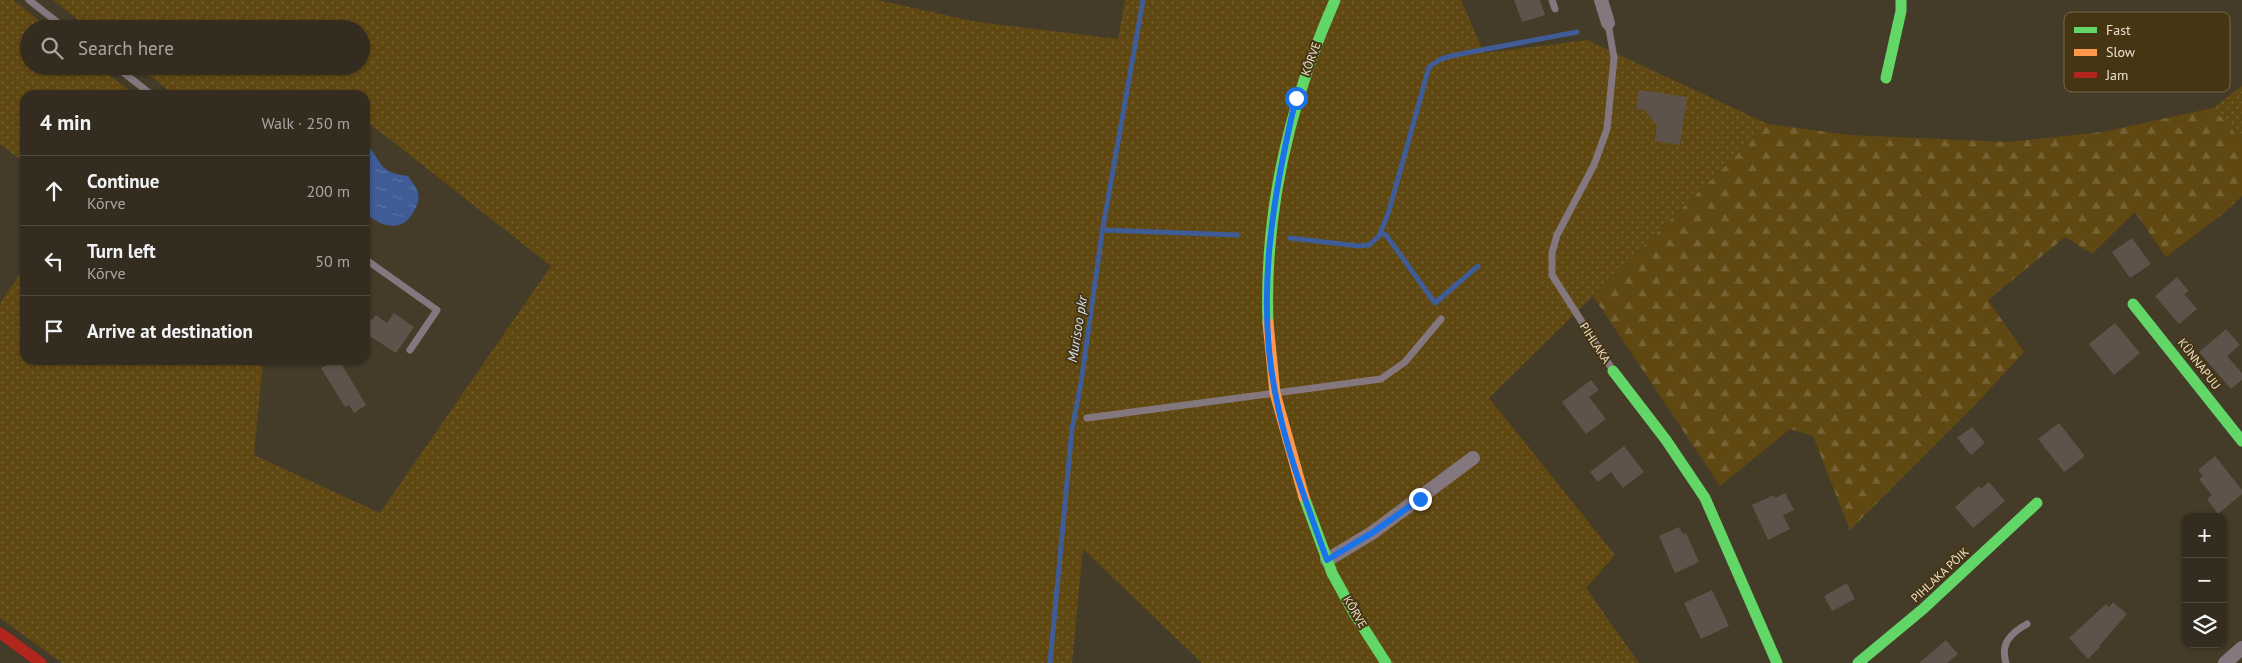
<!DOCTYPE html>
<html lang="en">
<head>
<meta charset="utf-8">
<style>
  body { margin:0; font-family:"PT Sans",sans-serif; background:#3b3428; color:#f1f3f6 }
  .controls { position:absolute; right:15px; bottom:15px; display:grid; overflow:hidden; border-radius:10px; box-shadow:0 1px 4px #0004 }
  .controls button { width:45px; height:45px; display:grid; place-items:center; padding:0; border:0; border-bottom:1px solid #4e483d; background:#332c1f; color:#f1f3f6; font:25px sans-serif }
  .stop { position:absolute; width:15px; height:15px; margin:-11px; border:4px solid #1a73e8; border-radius:50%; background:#fff }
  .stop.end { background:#1a73e8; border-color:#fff; box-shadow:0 1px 5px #0008 }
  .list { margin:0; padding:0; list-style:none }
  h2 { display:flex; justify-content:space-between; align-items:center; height:65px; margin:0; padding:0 20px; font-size:21px }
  h2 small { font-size:16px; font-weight:400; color:#a9a7a4 }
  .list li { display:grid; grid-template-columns:32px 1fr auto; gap:15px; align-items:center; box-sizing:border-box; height:70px; padding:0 20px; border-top:1px solid #4e483d }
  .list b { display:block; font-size:19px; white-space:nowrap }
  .list p { margin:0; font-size:16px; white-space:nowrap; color:#a9a7a4 }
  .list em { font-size:16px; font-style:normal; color:#a9a7a4 }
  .icon { flex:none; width:28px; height:28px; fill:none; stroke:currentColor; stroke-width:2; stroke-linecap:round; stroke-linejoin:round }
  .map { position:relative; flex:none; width:2242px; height:663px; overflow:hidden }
  .search { position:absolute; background:#332c1f; box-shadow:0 1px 4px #0004; left:20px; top:20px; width:350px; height:55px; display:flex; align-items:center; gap:12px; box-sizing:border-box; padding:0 18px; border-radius:28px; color:#a9a7a4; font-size:19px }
  .panel { position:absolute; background:#332c1f; box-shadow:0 1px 4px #0004; left:20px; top:90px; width:350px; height:275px; border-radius:15px }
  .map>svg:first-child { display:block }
  .grass { fill:url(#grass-dots) }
  .forest { fill:url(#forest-firs) }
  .water { fill:url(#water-ripples) }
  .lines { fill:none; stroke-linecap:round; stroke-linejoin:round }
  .stream { stroke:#3f5c96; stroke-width:5 }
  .building { fill:#5e534a }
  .lane { stroke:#84777d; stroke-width:7 }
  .street { stroke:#84777d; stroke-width:14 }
  .fast { stroke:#63d668; stroke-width:11 }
  .slow { stroke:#ff974d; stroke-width:11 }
  .jam { stroke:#b3261e; stroke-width:11 }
  .route { stroke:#1a73e8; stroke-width:6 }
  .labels { text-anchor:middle; stroke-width:4; stroke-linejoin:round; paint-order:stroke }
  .street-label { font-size:12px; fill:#ebe1ce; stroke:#453512 }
  .water-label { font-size:14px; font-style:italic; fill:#d5e0f3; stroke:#453512 }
  .key { fill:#453512; stroke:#77694a; stroke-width:1 }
  .key-label { font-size:14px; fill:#ebe1ce }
</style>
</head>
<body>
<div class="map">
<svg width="2242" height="663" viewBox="0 0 2242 663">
  <defs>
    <pattern id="grass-dots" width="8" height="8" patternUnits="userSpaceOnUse" patternTransform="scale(1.25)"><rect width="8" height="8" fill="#604813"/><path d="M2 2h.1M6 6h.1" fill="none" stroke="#776234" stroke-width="1.8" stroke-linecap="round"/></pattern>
    <pattern id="forest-firs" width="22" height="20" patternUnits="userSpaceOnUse" patternTransform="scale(1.25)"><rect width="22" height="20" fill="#604813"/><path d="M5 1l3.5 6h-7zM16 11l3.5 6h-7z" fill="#776234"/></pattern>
    <pattern id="water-ripples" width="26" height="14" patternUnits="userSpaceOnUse" patternTransform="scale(1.25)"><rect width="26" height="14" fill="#3f5c96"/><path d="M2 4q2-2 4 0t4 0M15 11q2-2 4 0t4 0" fill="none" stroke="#5b73a4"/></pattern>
  </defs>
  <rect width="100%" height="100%" fill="#443b29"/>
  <path class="grass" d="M0,0H13L50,29H29V66H98L135,95H25V163L0,144Z
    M53,0H877L977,22L1118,39L1125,0H1461L1484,53L1587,40L1768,124L1489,398L1615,555L1586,588L1639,663H1202L1083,549L1072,663H62L0,618V303L25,267V360H263L254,455L380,513L551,266L365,120V95H174L138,66H361V29H90Z
    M2242,86V141L2213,108Z"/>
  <path class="forest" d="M2213,108L2242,141V196L2225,212L2166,257L2135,212L2092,254L2065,237L1988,300L2024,352L1975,405L1850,530L1813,436L1790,429L1720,486L1593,296L1768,124L1849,135L2008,142L2102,132Z"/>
  <path class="water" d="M365,143C384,162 376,172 408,176C411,181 417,187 418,193C420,200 417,205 414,211C402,234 380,227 365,212Z"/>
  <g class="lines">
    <path class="stream" d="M1103,230L1238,235
      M1380,233L1386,235L1435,303L1478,266
      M1290,238L1359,246L1369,245L1379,236L1389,211L1429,67L1441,59L1455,55L1577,32
      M1050,663L1072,429L1081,383L1102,233L1143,0"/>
  </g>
  <path class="building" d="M1514,0H1540L1545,15L1522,22Z
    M1639,90L1687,97L1680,145L1655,141L1657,126L1645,110L1636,109Z
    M2132,238L2151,264L2130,278L2112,252Z
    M2177,277L2189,291L2184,294L2197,309L2179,324L2155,296Z
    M394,313L414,327L396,353L365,333V315L372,320L376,315L387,323Z
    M2115,323L2140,353L2114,375L2089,344Z
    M2226,329L2240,345L2227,356L2242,373V380L2231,389L2199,352Z
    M335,360H339L366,405L354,413L349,405L345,407L321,368Z
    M1591,380L1599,390L1589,397L1606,419L1586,434L1562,402Z
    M2059,423L2085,456L2064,472L2038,439Z
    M1972,427L1985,443L1971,455L1957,438Z
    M1624,446L1644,472L1623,488L1611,472L1598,482L1590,472Z
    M2215,456L2242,490V494L2218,514L2207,499L2212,495L2199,479L2203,476L2198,470Z
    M1989,482L2005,501L1973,528L1955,507L1979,486L1981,489Z
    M1785,493L1794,510L1783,515L1790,529L1768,540L1752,505L1774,495L1775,498Z
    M1679,527L1683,534L1686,533L1699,562L1675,573L1659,536Z
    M1847,583L1855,599L1832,611L1824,596Z
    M1712,590L1729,626L1701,639L1684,603Z
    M2113,602L2127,614L2099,646L2100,647L2088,659L2069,638L2106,604L2109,607Z
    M1946,640L1958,654L1947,663H1919Z"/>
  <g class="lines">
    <path class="lane" d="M29,0L66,29
      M1552,0L1555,9
      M1608,23L1614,58L1607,129L1594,165L1557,235L1552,253V275L1612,369
      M115,66L152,95
      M365,259L437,310L410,350
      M1087,418L1381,379L1405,362L1441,319
      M2006,663C2000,643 2011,633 2027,624"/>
    <path class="street" d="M1601,0L1608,23
      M1327,560L1372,533L1473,458
      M2225,663L2242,648"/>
    <path class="fast" d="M1886,78L1901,11V0
      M2133,304L2242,441
      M1268,323C1264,211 1290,102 1335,0
      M1613,371L1666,440L1705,498L1777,663
      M1304,497L1332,573L1354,613L1386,663
      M1858,663L1923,609L2037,503"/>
    <path class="slow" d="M1268,323L1275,393L1304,497"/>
    <path class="jam" d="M0,633L41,663"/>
  </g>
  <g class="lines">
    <path class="route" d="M1296,98C1273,194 1256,295 1275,392C1286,450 1307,505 1327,560L1372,533L1420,499"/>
  </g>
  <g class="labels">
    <g class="street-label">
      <text transform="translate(1311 59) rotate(-70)" y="4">KÕRVE</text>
      <text transform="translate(1595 343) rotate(57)" y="4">PIHLAKA</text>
      <text transform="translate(2199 364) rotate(52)" y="4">KÜNNAPUU</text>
      <text transform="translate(1940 575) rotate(-43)" y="4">PIHLAKA PÕIK</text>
      <text transform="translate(1355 612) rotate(60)" y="4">KÕRVE</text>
    </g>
    <g class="water-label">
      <text transform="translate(1077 329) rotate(-81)" y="5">Murisoo pkr</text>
    </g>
  </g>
  <rect x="2064" y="12" width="166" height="80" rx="8" class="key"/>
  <rect x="2074" y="27" width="23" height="6" fill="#63d668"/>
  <rect x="2074" y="49" width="23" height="7" fill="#ff974d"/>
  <rect x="2074" y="72" width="23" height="6" fill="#b3261e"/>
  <g class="key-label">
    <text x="2106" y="35">Fast</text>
    <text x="2106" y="57">Slow</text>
    <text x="2106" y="80">Jam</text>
  </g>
</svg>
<div class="controls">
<button>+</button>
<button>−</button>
<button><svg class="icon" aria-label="layers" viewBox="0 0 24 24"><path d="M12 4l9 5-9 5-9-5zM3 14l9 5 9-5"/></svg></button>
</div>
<div class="stop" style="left:1296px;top:98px"></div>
<div class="stop end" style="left:1420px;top:499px"></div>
<div class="search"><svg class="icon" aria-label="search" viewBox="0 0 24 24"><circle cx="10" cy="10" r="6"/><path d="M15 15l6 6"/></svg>Search here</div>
<section class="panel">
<h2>4 min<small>Walk · 250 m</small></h2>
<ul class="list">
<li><svg class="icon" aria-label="ahead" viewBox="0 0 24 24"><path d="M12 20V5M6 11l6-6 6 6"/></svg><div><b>Continue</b><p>Kõrve</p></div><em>200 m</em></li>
<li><svg class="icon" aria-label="left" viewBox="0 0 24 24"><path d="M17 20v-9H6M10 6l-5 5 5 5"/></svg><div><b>Turn left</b><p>Kõrve</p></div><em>50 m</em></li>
<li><svg class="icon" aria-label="arrive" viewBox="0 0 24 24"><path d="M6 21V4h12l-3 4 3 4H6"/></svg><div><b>Arrive at destination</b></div></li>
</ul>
</section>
</div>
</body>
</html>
